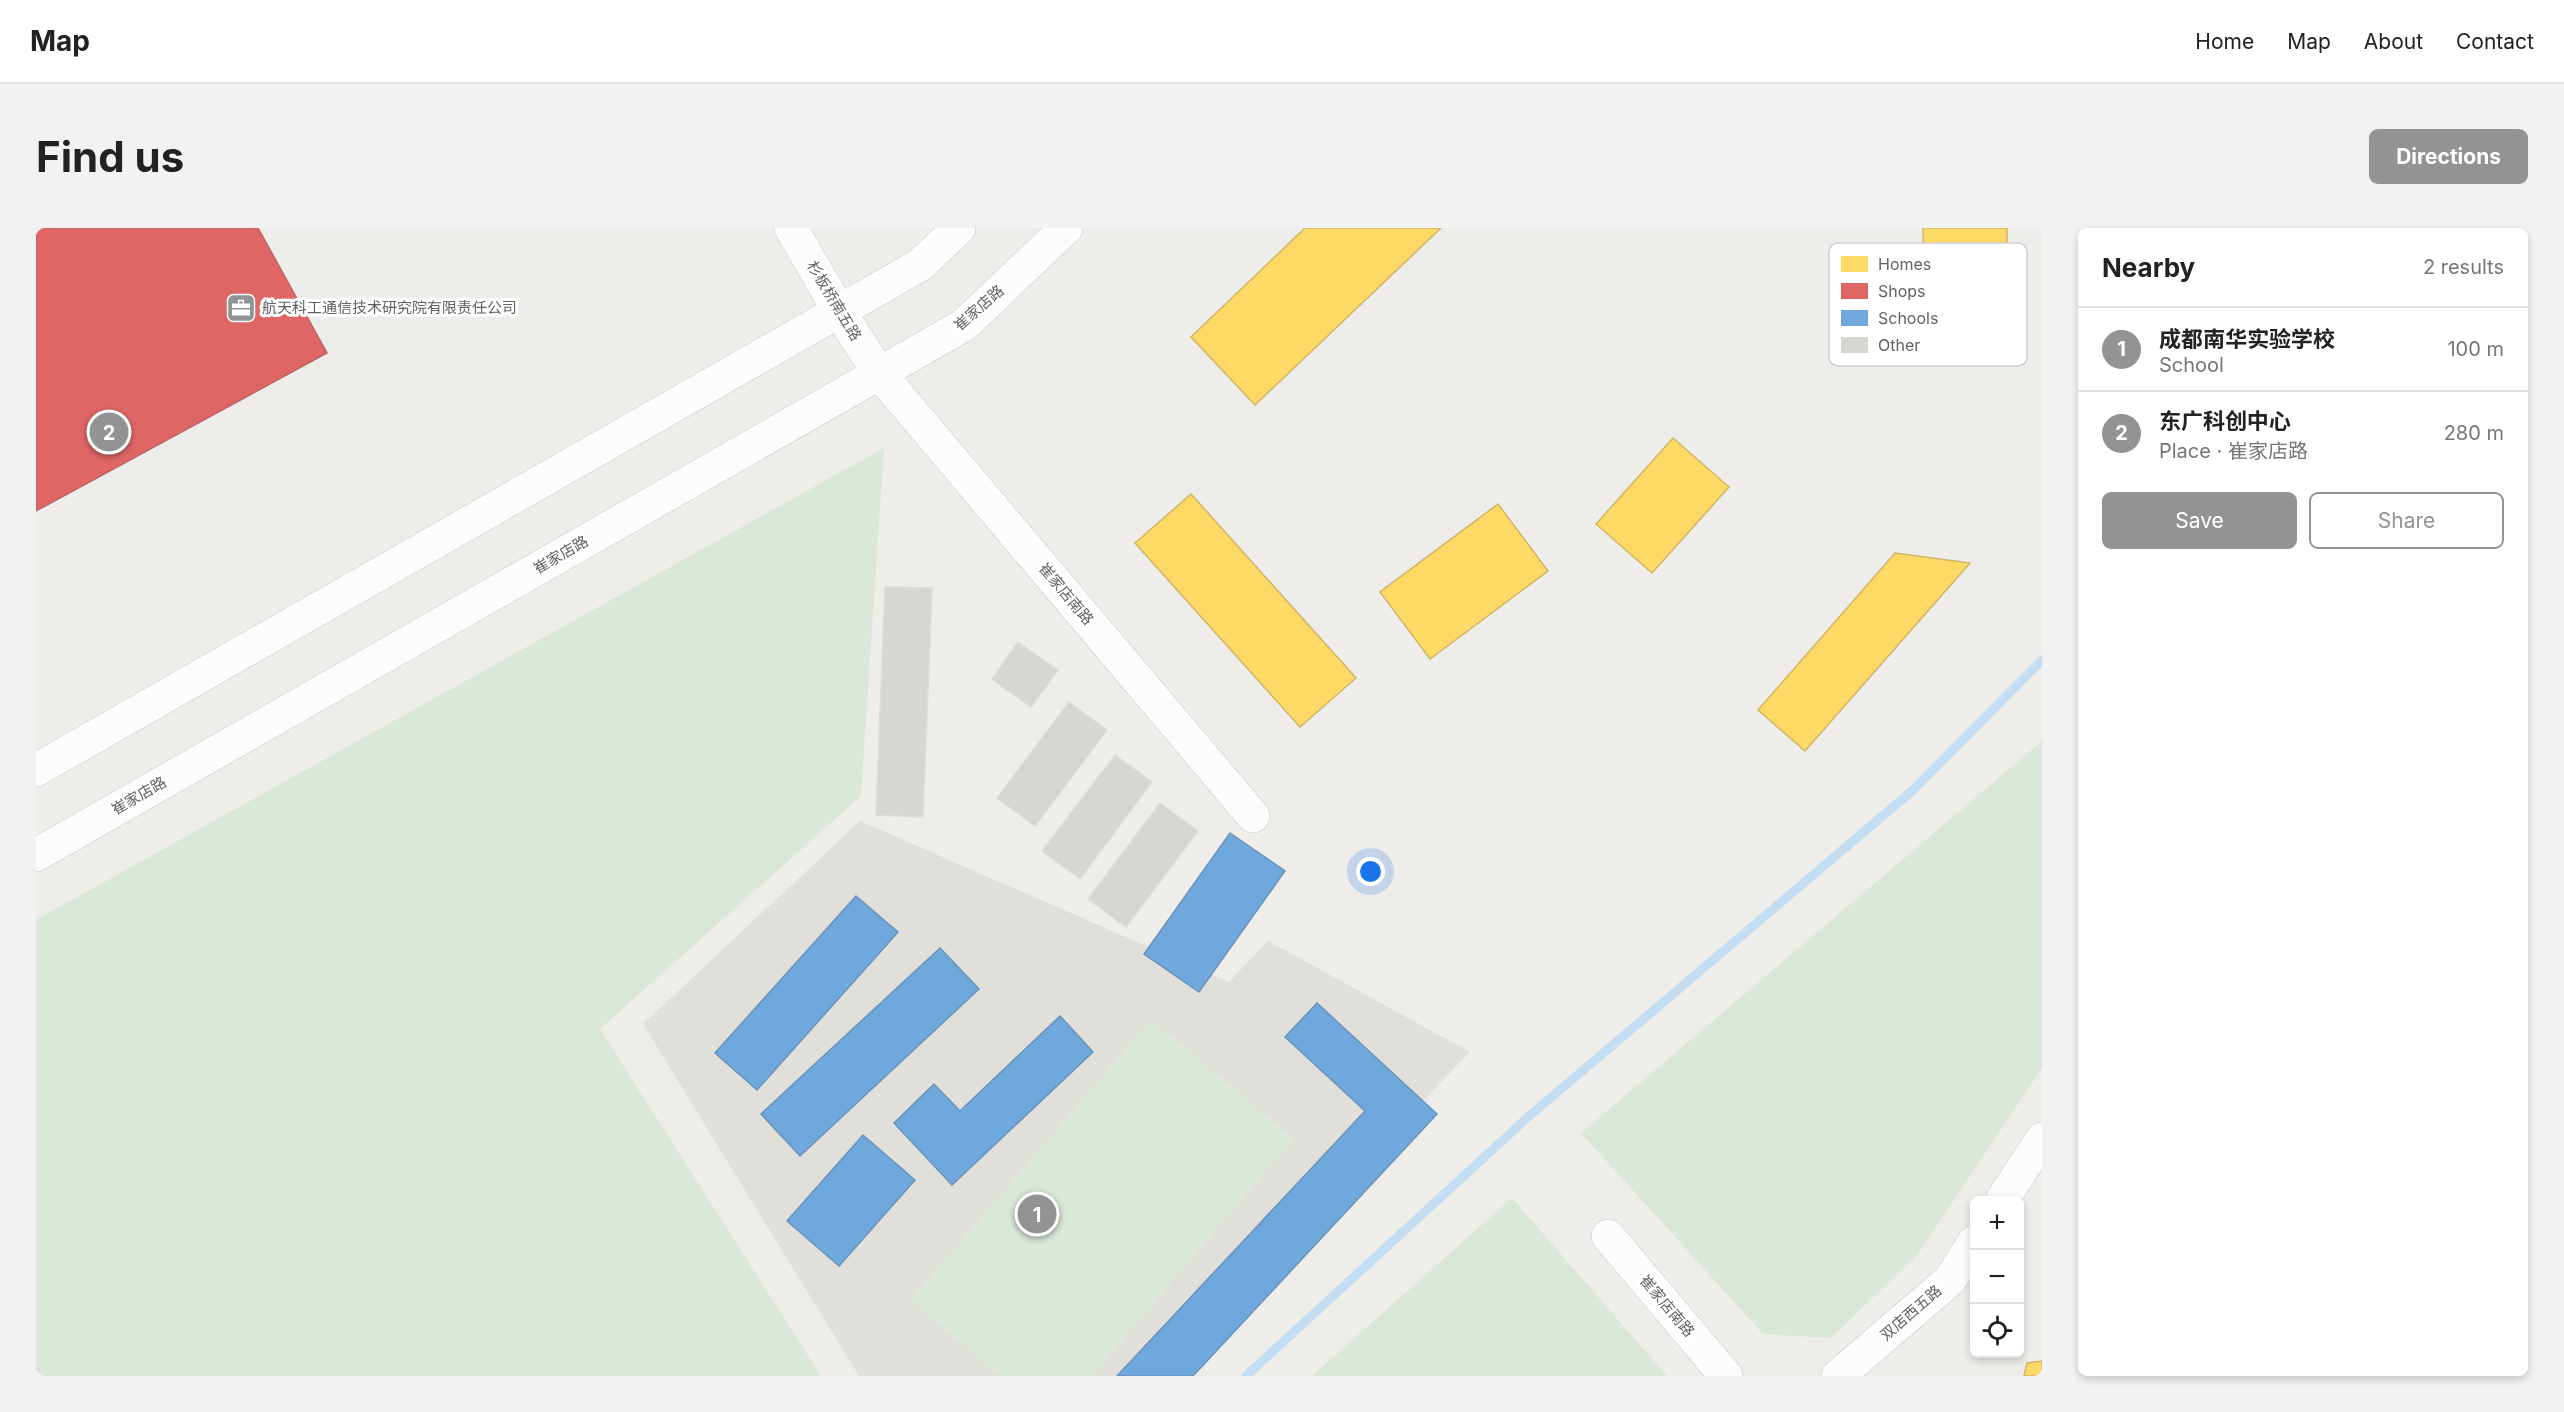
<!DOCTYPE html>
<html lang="en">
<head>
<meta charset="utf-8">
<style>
  body { margin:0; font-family:Inter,"Noto Sans SC",sans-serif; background:#f2f2f2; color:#222 }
  .controls { position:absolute; right:18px; bottom:18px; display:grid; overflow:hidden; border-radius:9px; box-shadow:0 3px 9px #0003 }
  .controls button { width:54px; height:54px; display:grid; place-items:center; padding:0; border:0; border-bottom:2px solid #e0e0e0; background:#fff; color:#222; font:30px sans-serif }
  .you { position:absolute; left:1335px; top:644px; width:21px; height:21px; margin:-15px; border:4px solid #fff; border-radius:50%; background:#1a73e8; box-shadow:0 0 0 9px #1a73e833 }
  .badge { display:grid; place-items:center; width:39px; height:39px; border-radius:50%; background:#919395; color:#fff; font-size:20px; font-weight:700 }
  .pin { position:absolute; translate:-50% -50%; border:3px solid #fff; box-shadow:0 2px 6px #0006 }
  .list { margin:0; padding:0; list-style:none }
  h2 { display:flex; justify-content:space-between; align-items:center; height:78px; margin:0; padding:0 24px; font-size:26px }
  h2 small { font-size:20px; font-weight:400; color:#767676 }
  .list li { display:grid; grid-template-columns:39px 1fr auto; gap:18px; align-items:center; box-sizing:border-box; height:84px; padding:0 24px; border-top:2px solid #e0e0e0 }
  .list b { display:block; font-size:22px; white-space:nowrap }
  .list p { margin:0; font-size:20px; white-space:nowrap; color:#767676 }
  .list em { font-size:20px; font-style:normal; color:#767676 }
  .actions { display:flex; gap:12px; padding:18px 24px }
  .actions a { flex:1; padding:14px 0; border:2px solid #919395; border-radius:9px; text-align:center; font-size:21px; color:#919395 }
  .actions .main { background:#919395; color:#fff }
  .icon { flex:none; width:33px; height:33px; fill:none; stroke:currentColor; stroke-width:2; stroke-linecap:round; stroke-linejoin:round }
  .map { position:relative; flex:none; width:2006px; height:1148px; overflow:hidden; border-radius:9px }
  header { display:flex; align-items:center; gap:36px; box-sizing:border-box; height:84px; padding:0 30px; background:#fff; border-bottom:2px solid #e0e0e0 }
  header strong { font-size:28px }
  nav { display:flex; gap:33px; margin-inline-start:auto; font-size:21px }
  .intro { display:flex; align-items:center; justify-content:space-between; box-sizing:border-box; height:144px; padding:0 36px }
  h1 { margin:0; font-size:42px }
  .button { padding:15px 27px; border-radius:9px; background:#919395; color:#fff; font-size:21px; font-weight:700 }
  main { display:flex; gap:36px; padding:0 36px }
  aside { flex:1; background:#fff; border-radius:9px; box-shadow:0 3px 9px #0003 }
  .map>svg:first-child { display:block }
  .education { fill:#e1dfda }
  .green { fill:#d9e8d8 }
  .homes { fill:#ffd966; stroke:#cfb566; stroke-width:1.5 }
  .shops { fill:#e06666; stroke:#b96566; stroke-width:1.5 }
  .schools { fill:#6fa8dc; stroke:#6a93b9; stroke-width:1.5 }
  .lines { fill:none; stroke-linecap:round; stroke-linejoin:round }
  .stream { stroke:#c3ddf3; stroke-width:9 }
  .building { fill:#d6d6d3; stroke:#dedcd9; stroke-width:1.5 }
  .street-casing { stroke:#c9c9c9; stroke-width:34 }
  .secondary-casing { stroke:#cbcbcb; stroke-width:34 }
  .street { stroke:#fcfcfc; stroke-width:33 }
  .secondary { stroke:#fcfcfc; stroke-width:33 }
  .labels { text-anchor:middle; stroke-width:6; stroke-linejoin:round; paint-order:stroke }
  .street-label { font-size:15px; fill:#5f6267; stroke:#fff }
  .poi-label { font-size:15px; fill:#5f6267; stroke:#fff; text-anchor:start }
  .key { fill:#fff; stroke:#cfd0d1; stroke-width:1.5 }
  .key-label { font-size:16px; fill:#5f6267 }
</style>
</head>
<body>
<header>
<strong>Map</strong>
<nav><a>Home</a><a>Map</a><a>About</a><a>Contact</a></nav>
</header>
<div class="intro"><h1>Find us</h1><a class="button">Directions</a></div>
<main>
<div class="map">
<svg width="2006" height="1148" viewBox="0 0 2006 1148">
  <rect width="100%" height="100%" fill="#eeedea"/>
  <path class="education" d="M824,593L1193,754L1232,713L1434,824L1122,1148H823L607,796Z"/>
  <path class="green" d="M848,220L825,568L564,801L785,1148H0V692Z
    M2006,513V840L1882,1026L1795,1110L1727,1106L1545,905Z
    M1115,791L1258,911L1056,1148H964L874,1072Z
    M1476,970L1631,1148H1276Z"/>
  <path class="homes" d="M1269,0H1405L1219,177L1155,109Z
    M1887,0H1971L1972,71L1888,73Z
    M1637,210L1693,259L1616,345L1560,296Z
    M1155,266L1320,450L1264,499L1099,315Z
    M1462,276L1512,343L1394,431L1344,364Z
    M1859,325L1934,335L1769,523L1722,482Z
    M2006,1133V1148H1988L1991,1135Z"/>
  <path class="shops" d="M0,0H222L291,125L0,283Z"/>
  <path class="schools" d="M1194,605L1249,643L1163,764L1108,726Z
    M820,668L862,704L721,862L679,825Z
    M904,720L943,761L764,928L725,886Z
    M1281,775L1401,886L1157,1148H1081L1329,883L1249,809Z
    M1024,788L1057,824L916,957L858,895L898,856L924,883Z
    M827,907L879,952L803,1038L751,993Z"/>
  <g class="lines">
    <path class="stream" d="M1210,1148L1492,889L1876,563L2006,432"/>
  </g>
  <path class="building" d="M849,359L896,360L887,589L840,587Z
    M982,414L1022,442L995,479L956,451Z
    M1033,474L1071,502L999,598L961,570Z
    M1079,527L1116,554L1044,651L1006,623Z
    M1124,575L1162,603L1090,699L1052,671Z"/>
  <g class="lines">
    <g class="street-casing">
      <path id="street" d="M843,145L1217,588
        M1966,972L2006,911
        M1572,1008L1690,1148
        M1802,1148L1914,1052L1938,1014"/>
    </g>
    <g class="secondary-casing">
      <path id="secondary" d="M755,0L803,83L843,145
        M0,542L884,37L923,0
        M0,627L928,97L1030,0"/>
    </g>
    <use href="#street" class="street"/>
    <use href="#secondary" class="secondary"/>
  </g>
  <defs>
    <g id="office-square" transform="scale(1.5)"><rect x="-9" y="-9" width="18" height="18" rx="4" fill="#919395" stroke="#fff"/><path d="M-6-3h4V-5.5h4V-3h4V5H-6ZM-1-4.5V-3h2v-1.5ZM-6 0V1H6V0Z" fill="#fff"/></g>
  </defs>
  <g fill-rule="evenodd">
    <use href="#office-square" x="205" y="80"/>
  </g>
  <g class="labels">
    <g class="street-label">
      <text transform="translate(798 73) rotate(59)" y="5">杉板桥南五路</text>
      <text transform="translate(943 80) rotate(-41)" y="5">崔家店路</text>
      <text transform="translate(525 327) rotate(-30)" y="5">崔家店路</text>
      <text transform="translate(1030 366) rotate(50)" y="5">崔家店南路</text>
      <text transform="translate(103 568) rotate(-30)" y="5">崔家店路</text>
      <text transform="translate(1631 1078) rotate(50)" y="5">崔家店南路</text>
      <text transform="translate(1875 1085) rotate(-41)" y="5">双店西五路</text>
    </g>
    <g class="poi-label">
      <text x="226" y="85">航天科工通信技术研究院有限责任公司</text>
    </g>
  </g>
  <rect x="1793" y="15" width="198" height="123" rx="9" class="key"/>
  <rect x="1805" y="28" width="27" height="16" fill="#ffd966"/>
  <rect x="1805" y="55" width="27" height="16" fill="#e06666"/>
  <rect x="1805" y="82" width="27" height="16" fill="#6fa8dc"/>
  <rect x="1805" y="109" width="27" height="16" fill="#d6d6d3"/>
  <g class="key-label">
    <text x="1842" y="42">Homes</text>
    <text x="1842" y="69">Shops</text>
    <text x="1842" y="96">Schools</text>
    <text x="1842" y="123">Other</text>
  </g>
</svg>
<div class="controls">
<button>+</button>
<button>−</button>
<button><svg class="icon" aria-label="locate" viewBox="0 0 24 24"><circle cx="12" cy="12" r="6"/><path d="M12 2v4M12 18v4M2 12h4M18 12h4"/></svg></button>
</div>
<div class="you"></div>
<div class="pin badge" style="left:1001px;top:986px">1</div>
<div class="pin badge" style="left:73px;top:204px">2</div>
</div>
<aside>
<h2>Nearby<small>2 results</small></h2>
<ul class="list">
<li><span class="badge">1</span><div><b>成都南华实验学校</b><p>School</p></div><em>100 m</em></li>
<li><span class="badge">2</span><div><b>东广科创中心</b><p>Place · 崔家店路</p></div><em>280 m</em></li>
</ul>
<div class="actions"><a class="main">Save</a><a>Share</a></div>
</aside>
</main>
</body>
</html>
